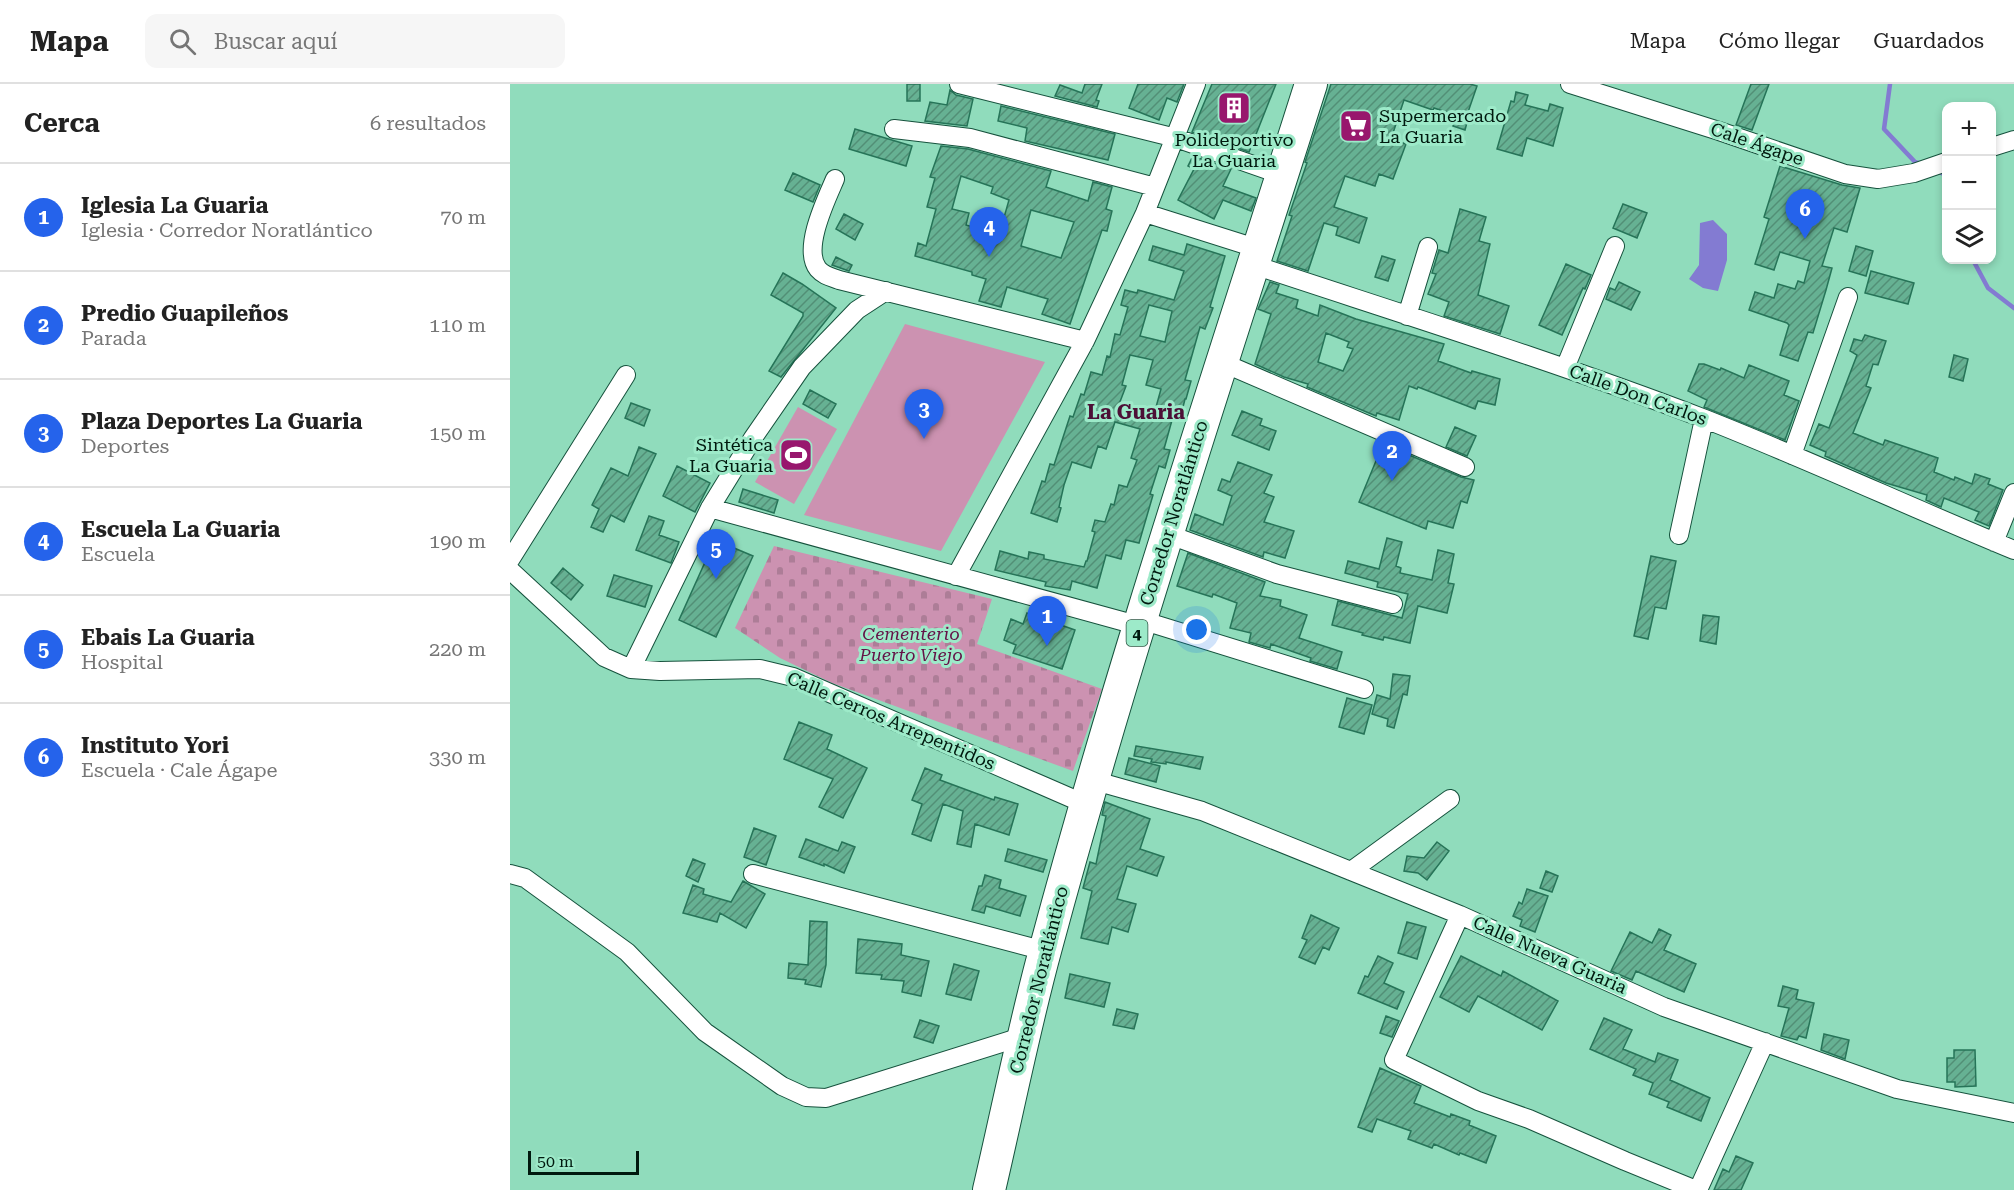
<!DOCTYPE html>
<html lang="es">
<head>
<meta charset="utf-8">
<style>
  body { margin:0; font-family:"Roboto Serif",serif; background:#f6f6f6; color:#222 }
  .controls { position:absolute; right:18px; top:18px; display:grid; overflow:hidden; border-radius:12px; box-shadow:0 3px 9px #0003 }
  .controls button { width:54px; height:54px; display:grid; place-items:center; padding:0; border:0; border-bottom:2px solid #e0e0e0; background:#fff; color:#222; font:30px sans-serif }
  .scale { position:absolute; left:18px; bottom:15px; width:111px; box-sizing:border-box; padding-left:6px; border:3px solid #00190e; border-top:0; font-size:16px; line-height:21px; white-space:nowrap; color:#00190e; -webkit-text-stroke:4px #9deac9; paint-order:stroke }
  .you { position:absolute; left:687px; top:546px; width:21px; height:21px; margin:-15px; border:4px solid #fff; border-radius:50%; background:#1a73e8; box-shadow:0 0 0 9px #1a73e833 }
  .badge { display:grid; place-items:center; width:39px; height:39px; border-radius:50%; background:#2563eb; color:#fff; font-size:20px; font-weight:700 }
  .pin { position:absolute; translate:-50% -50px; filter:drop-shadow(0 2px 3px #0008) }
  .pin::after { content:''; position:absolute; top:32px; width:21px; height:18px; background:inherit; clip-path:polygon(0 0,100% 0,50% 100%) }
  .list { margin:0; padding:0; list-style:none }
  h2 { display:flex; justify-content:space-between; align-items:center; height:78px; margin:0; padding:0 24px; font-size:26px }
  h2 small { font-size:20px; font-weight:400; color:#767676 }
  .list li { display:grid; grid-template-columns:39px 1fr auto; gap:18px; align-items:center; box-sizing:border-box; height:108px; padding:0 24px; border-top:2px solid #e0e0e0 }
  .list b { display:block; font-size:22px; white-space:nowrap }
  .list p { margin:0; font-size:20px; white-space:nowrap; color:#767676 }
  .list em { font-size:20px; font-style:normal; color:#767676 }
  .icon { flex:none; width:33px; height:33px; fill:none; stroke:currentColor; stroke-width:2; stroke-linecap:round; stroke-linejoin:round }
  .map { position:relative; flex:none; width:1504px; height:1106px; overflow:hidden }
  header { display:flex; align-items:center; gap:36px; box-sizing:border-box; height:84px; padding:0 30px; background:#fff; border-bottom:2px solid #e0e0e0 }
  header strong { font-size:28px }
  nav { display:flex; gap:33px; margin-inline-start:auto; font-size:21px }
  .search { width:420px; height:54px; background:#f6f6f6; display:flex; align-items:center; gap:15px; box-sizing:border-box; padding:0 21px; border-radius:12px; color:#767676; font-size:22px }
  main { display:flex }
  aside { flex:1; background:#fff }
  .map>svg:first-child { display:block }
  .cemetery { fill:url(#cemetery-stones) }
  .park { fill:#cc92b1 }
  .water { fill:#837bd2 }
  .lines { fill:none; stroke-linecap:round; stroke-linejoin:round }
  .stream { stroke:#837bd2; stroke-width:4.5 }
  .building { fill:url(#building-hatch); stroke:#267458; stroke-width:1.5; fill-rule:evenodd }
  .street-casing { stroke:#16523d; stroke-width:20 }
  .highway-casing { stroke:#16523d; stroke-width:34 }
  .street { stroke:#fff; stroke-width:18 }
  .highway { stroke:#fff; stroke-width:32 }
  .labels { text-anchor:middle; stroke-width:6; stroke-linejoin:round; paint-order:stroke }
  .shield { fill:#9deac9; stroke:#2f5846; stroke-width:1.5 }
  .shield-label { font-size:16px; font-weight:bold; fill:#00190e }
  .poi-label { font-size:18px; fill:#00190e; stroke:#9deac9; text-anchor:start }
  .street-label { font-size:18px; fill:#00190e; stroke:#9deac9 }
  .park-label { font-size:18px; font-style:italic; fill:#641247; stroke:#9deac9 }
  .neighbourhood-label { font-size:20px; font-weight:bold; fill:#4c1036; stroke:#9deac9 }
</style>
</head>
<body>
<header>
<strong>Mapa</strong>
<div class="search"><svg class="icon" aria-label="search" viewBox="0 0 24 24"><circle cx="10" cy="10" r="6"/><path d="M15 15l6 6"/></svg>Buscar aquí</div>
<nav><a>Mapa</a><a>Cómo llegar</a><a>Guardados</a></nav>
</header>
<main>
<aside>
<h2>Cerca<small>6 resultados</small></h2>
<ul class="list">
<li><span class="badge">1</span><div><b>Iglesia La Guaria</b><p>Iglesia · Corredor Noratlántico</p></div><em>70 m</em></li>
<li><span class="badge">2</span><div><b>Predio Guapileños</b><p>Parada</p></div><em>110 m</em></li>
<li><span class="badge">3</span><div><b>Plaza Deportes La Guaria</b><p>Deportes</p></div><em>150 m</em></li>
<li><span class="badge">4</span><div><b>Escuela La Guaria</b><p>Escuela</p></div><em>190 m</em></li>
<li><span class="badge">5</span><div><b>Ebais La Guaria</b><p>Hospital</p></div><em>220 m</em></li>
<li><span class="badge">6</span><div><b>Instituto Yori</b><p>Escuela · Cale Ágape</p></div><em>330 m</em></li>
</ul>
</aside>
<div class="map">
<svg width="1504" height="1106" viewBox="0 0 1504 1106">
  <defs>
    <pattern id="cemetery-stones" width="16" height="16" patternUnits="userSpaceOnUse" patternTransform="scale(1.5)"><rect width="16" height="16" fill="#cc92b1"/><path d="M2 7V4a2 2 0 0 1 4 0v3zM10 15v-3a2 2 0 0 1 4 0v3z" fill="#ad7d97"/></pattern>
    <pattern id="building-hatch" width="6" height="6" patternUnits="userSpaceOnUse" patternTransform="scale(1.5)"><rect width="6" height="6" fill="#66b193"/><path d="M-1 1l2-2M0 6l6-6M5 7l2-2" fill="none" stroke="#528f76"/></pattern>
  </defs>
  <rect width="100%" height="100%" fill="#90dcbc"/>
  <path class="cemetery" d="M264,462L482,515L467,560L592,605L563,687L322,599L270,574L225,544Z"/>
  <path class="park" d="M395,240L535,278L431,467L294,431Z
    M288,323L327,345L284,420L245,398Z"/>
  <path class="water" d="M1203,136L1217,150V176L1208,207L1193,204L1179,195L1189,181L1190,139Z"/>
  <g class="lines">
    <path class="stream" d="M1380,0L1374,45L1405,78L1411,80
      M1427,87L1436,91
      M1463,176L1478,204L1504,224"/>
  </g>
  <path class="building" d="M397,0H410V17H397Z
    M575,0H592L586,16L589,17L587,23L545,12L550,1L572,9Z
    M628,0H674L667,18L657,14L649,36L619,24Z
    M702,0H766L739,68L682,48Z
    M821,0H960L967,2L956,34L958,35L955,46L943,42L946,33L936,28L924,24L923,26L894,16L881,55L896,60L883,95L869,90L865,102L835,92L824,123L857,134L849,159L826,151L828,143L814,139L798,187L767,177L782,132L779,131L797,79L795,78Z
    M1241,0H1259L1242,46L1226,41Z
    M440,6L446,11L463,15L457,42L415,37L420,18L437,21Z
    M1006,8L1018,11L1015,21L1038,27L1040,20L1053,24L1043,62L1017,54L1012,72L987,65L1001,17L1004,18Z
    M491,22L605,50L598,76L515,57L517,44L488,37Z
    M345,45L402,62L396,82L339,65Z
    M431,62L458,65L541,87L536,103L578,117L583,98L602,103L596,125L602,127L597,147L592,146L560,240L532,230L538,215L497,203L491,223L469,217L476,195L462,191V188L405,172L408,159L416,162L426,125L417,123L425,94L420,93ZM451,92L483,103L481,109L499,116L489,151L456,141L459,129L442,125ZM521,126L564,138L551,174L511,162Z
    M683,72L721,85L713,102L746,114L741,127L713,116L704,135L668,116L684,85L678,82Z
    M1270,82L1332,101L1350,104L1337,148L1324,144L1312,182L1322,184L1316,206L1303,249L1298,248L1288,277L1270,271L1279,241L1277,239L1239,226L1245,208L1264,214L1268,200L1285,205L1288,197L1294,199L1300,177L1270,168L1264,186L1245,180L1259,135L1254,133Z
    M283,89L310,101L303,118L275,106Z
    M1113,120L1137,129L1127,154L1103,144Z
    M950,125L976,133L969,157L980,160L968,211L999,222L990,250L934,232L939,218L918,210L926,190L922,189L929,166L938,169Z
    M334,130L353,140L345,156L326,145Z
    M677,160L715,172L700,223L703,224L695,245L690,243L675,296L681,297L676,315H675L671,331L664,329L654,365L660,366L655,384L649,382L640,410L643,411L629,459L616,456L611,475L596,471L587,504L562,497L560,506L535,502L536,498L485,486L490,467L518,475L519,468L534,471V475L574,483L576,477H577L585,448L582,447L585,436L595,438L601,420L604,421L609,401L617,403L627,376L621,374L630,345L605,338L596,365L588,362L581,384L562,378L554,401L549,423L551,424L547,438L521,429L532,397L535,398L540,380L544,381L560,332L563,333L571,310L574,311L581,288L592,291L597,272L600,273L605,250L610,251L618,223L611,221L615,206L627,209L628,206L664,216L674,187L639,176L643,162L674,171ZM639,221L662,227L655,258L630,252ZM620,271L643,276L636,301L651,305L643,334L608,323L616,302L612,301Z
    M1346,162L1363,167L1356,192L1339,187Z
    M872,172L885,176L878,197L865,193Z
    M326,173L342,181L339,187L322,181Z
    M1056,180L1081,191L1075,205L1073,204L1052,251L1029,241Z
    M1361,187L1404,199L1398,220L1355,209Z
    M273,189L292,200L326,224L271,293L259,287L293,232V229L261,211Z
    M760,198L769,201L766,209L788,216L786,224L808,232L810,221L846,235L934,260L928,277L961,289L962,287L990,295L985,321L968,317L965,325L908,303L907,305L899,302L889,336L867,329L866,332L797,303L798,300L774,293L745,280L761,230L748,225ZM816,249L839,258L837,263L843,265L833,287L808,278Z
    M1109,198L1130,208L1121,226L1096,215L1100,204L1105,206Z
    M1355,251L1376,257L1368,281L1363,280L1356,302L1361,304L1343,349L1373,361L1375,356L1428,374L1424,388L1444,396L1445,393L1462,400L1465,390L1480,395L1478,400L1493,406L1479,442L1465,436L1469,428L1434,414L1431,423L1416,416L1417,411L1376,399L1315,372L1316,368L1300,361L1309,340L1319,344L1347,271L1340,267L1344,255L1352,257Z
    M1444,271L1458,275L1453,297L1439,293Z
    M1189,280H1194L1210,286L1211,284L1234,294L1239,281L1279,297L1274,311L1289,317L1275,356L1194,323L1197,316L1178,307Z
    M300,306L326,320L318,334L293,320Z
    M121,319L140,326L134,342L115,334Z
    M732,327L752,335L750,341L766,347L759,366L722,351Z
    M945,343L966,352L957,372L936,363Z
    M873,360L951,393L964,396L957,419L951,417L943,444L918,437L916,445L849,418Z
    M129,363L146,370L114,438L101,431L93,448L81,443L89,425L82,421L101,384L118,392Z
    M728,378L762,391L754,409L764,413L754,438L784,447L775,474L754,468L753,473L680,446L685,430L713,441L722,412L708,406L712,395L720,398Z
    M167,382L200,399L185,428L153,412Z
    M233,405L268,416L264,429L229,418Z
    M139,432L154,437L149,451L169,458L161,479L126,466Z
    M877,454L892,458L886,482L891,484L890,489L922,496L928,466L944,470L938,499L944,500L937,529L908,522L900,559L874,553L873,556L852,551L853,549L822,541L828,517L892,534L898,510L867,503L868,498L835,489L838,477L869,485Z
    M205,456L243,472L206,553L169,536Z
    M678,469L755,498L750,512L771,516L770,522L797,531L789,554L832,568L827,585L800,577L801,574L761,560L760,564L739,558L741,549L720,544L727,519L703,510L702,513L667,502Z
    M1141,472L1166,477L1156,525L1145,523L1138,555L1124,552Z
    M53,484L73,501L61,516L41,499Z
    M104,491L142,502L135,523L97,512Z
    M517,529L565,546L552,585L503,569L506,561L494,556L501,535L513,540Z
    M1193,531L1209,533L1206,560L1190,557Z
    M883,590L900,592L897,611L893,610L884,644L877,642L878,635L862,630L867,611L880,615Z
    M837,614L862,621L854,650L829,643Z
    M289,638L322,651L317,665L357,684L333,734L309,723L323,695L274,675Z
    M626,662L693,673L690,685L656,678V680L641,678L642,675L624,672Z
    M619,674L650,682L646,698L615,690Z
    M415,684L432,691L430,696L484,716L485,713L508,720L499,751L465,740L461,763L447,760L453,727L433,720L421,757L402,750L412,720L402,716Z
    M595,718L640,735L630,765L654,773L647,792L617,782L607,815L626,820L618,848L602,843L598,860L571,854L582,807L573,804L580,778L586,780L596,732L592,731Z
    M244,744L266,752L256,781L234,773Z
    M296,755L328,767L332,758L345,763L334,789L314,780V782L289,773Z
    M927,758L939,767L917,796L908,789L894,787L897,772L914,774Z
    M498,765L537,776L533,788L495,777Z
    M183,775L195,780L188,798L176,792Z
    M1036,787L1048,792L1042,808L1030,804Z
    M475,791L491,796L489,804L516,812L510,832L476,822L474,829L462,826L469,802H472Z
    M233,797L255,810L236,844L210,829L207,838L173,829L183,801L194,805L193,810L221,818Z
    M1017,805L1038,812L1025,848L1010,842L1012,836L1003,832L1009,818L1012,820Z
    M801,831L829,844L819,866L813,863L805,880L789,873L797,856L792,854Z
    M300,837L317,838L316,881L311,903L295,900L296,896L278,894L279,879L298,881Z
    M897,838L916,843L907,875L888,869Z
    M1149,845L1161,851L1154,866L1186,880L1174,908L1126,887L1122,896L1101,887L1120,848L1142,859Z
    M348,855L392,860L391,871L419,877L411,912L392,908L394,897L371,895L372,891L346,889Z
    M868,872L883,879L874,899L894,908L887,925L848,909L855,892L858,893Z
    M951,872L991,892L993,887L1048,917L1032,946L968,912L959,928L930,913Z
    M444,880L469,887L461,916L436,910Z
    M560,890L600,899L594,923L555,914Z
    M1273,902L1288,906L1286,915L1304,919L1296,954L1289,952L1287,956L1271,952L1279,924L1268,922Z
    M607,925L628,930L624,945L603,941Z
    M876,932L889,937L882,953L870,949Z
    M1094,934L1122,946L1113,965L1145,978L1148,969L1168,976L1160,996L1200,1014L1191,1037L1157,1023L1159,1018L1139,1010L1143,999L1123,991L1126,985L1080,965Z
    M410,936L429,942L423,959L404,953Z
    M1314,950L1339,956L1335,975L1311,966Z
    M1444,966H1465L1466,1002L1445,1003V998H1437V974H1444Z
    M870,984L911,1002L904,1019L940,1033L941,1030L960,1037L959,1041L986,1052L976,1079L950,1069L949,1071L924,1060L922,1064L898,1055L901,1047L867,1035L862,1048L848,1043Z
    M1226,1072L1243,1079L1231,1106H1204L1213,1085L1219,1088Z"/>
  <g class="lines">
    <g class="street-casing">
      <path id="street" d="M449,0L666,54L772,91
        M1060,0L1209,47L1335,90L1368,95L1404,89L1436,78
        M384,45L460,54L645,103
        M1482,63L1504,56
        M325,95C316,116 292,165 308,185C314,192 321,193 329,196L575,257
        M635,129L749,165
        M744,181C895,231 1046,278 1195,335C1299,376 1400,423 1504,466
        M897,232L918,163
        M711,278L955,383
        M1055,284L1105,162
        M1282,371L1338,213
        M200,424L630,542
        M657,450L767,490L883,520
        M1169,451L1194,335
        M1484,458L1504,409
        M0,476L116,291
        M0,486L94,573L121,585L150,587L250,585L283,593L575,720
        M446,492L575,257L635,129L686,0
        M631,536L854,605
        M121,585L200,424L243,354L292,283L347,226L376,207
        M582,696L692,727L950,831L1154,923L1387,1005L1504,1029
        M841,787L940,715
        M0,790L15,794L117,868L195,948L272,1002L296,1013L316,1014L514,952
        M243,790L535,867
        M950,831L884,976L968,1017L1019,1035L1115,1077L1186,1106
        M1188,1106L1255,958"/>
    </g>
    <g class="highway-casing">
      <path id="highway" d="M479,1106C498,1025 514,943 536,863C614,573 710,287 801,0"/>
    </g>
    <use href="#street" class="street"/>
    <use href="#highway" class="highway"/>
  </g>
  <defs>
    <g id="building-square" transform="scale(1.725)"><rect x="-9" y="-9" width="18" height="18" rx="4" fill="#98176d" stroke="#9deac9"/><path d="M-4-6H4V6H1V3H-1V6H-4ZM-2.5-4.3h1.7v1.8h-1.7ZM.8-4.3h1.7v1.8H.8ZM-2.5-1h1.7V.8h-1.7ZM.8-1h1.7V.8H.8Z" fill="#fff"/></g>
    <g id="supermarket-square" transform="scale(1.725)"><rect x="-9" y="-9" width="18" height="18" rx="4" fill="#98176d" stroke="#9deac9"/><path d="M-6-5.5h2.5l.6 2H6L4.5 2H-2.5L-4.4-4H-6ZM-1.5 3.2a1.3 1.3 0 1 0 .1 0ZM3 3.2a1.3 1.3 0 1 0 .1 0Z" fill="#fff"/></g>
    <g id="stadium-square" transform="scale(1.725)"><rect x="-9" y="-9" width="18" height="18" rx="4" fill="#98176d" stroke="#9deac9"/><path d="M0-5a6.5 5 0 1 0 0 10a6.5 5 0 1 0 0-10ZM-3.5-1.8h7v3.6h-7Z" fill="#fff"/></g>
  </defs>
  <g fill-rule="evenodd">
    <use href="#building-square" x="724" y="24"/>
    <use href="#supermarket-square" x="846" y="42"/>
    <use href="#stadium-square" x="286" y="371"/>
  </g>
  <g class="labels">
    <rect class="shield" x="616.5" y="536" width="21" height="26" rx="4.5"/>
    <g class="shield-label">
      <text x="627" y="555">4</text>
    </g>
    <g class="poi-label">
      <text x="869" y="38">Supermercado<tspan x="869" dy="21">La Guaria</tspan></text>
      <text x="724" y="62" text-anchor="middle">Polideportivo<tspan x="724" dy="21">La Guaria</tspan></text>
      <text x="263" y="367" text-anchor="end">Sintética<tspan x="263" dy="21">La Guaria</tspan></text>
    </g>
    <g class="street-label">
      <text transform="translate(1247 60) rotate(19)" y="6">Cale Ágape</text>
      <text transform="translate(1128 311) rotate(20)" y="6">Calle Don Carlos</text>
      <text transform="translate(664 429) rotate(-73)" y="6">Corredor Noratlántico</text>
      <text transform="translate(381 637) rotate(23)" y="6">Calle Cerros Arrepentidos</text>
      <text transform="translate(1040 871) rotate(24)" y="6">Calle Nueva Guaria</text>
      <text transform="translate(529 896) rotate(-76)" y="6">Corredor Noratlántico</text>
    </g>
    <g class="park-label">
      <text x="401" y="556">Cementerio<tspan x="401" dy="21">Puerto Viejo</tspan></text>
    </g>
    <g class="neighbourhood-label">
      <text x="626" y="335">La Guaria</text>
    </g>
  </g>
</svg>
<div class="controls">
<button>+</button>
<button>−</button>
<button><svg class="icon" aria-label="layers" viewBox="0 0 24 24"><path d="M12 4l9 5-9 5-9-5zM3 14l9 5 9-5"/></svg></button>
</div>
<div class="scale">50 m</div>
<div class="you"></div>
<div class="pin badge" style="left:537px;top:562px">1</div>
<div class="pin badge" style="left:882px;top:397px">2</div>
<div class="pin badge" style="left:414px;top:355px">3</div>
<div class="pin badge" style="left:479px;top:173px">4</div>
<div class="pin badge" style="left:206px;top:495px">5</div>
<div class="pin badge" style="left:1295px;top:155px">6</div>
</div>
</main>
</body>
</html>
